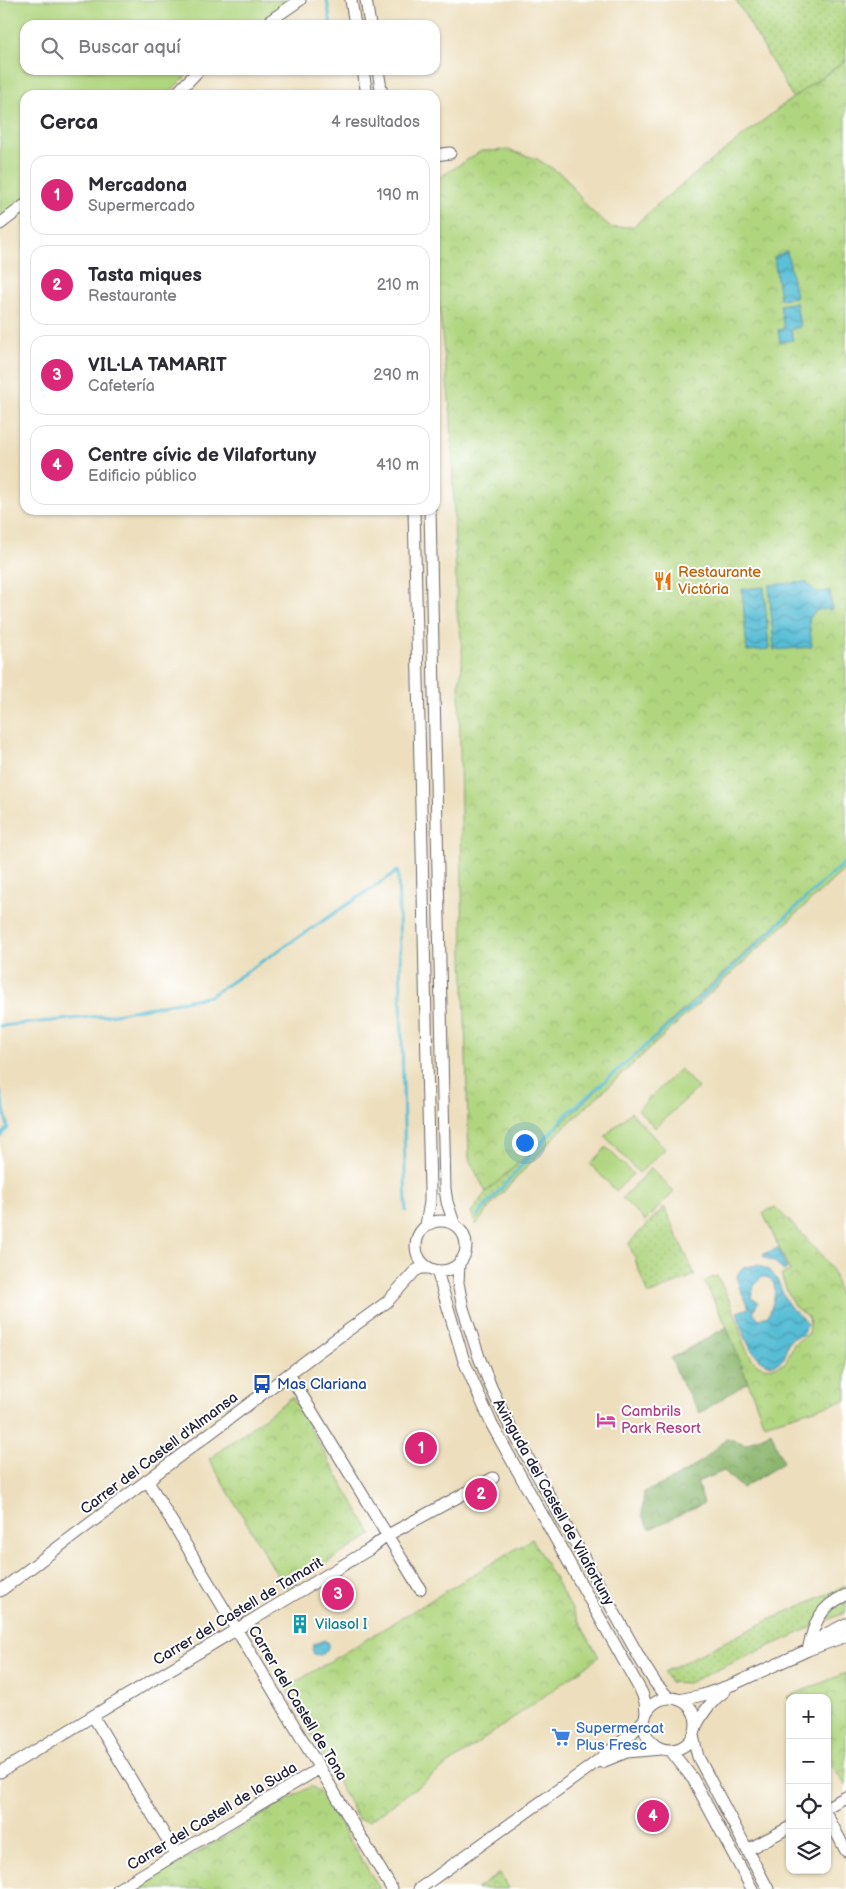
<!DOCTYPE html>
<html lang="es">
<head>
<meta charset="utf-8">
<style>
  body { margin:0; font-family:"Balsamiq Sans",sans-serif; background:#f7f7f7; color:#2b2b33 }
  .controls { position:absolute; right:15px; bottom:15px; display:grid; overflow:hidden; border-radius:10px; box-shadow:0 1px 4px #0004 }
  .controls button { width:45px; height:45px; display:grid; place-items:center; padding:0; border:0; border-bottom:1px solid #e1e1e2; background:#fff; color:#2b2b33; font:25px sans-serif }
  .you { position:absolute; left:524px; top:1142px; width:18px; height:18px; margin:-12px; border:4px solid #fff; border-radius:50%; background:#1a73e8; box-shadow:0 0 0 8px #1a73e833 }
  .badge { display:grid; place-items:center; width:32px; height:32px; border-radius:50%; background:#db2777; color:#fff; font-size:16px; font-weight:700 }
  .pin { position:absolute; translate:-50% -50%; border:2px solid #fff; box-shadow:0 1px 5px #0006 }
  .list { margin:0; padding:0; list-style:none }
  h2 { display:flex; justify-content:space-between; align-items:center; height:65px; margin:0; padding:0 20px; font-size:21px }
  h2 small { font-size:16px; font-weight:400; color:#7c7c81 }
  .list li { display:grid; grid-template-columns:32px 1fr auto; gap:15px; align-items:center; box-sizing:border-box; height:80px; margin:0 10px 10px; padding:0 10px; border:1px solid #e1e1e2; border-radius:15px }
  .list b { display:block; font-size:19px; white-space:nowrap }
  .list p { margin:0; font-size:16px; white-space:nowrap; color:#7c7c81 }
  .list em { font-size:16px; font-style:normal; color:#7c7c81 }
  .icon { flex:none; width:28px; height:28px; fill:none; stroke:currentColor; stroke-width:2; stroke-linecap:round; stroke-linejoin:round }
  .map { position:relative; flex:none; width:846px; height:1889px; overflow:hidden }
  .search { position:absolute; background:#fff; box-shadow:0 1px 4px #0004; left:20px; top:20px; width:420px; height:55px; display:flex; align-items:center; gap:12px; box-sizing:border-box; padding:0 18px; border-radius:15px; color:#7c7c81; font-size:19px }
  .panel { position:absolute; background:#fff; box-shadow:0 1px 4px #0004; left:20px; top:90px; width:420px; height:425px; border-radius:15px }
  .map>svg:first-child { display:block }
  .grass { fill:url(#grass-dots); stroke:#697c5d }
  .forest { fill:url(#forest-crowns); stroke:#576c54 }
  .park { fill:url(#park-crowns); stroke:#697c5d }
  .garden { fill:#b0d57f; stroke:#697c5d }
  .water { fill:url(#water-waves); stroke:#3c7088; fill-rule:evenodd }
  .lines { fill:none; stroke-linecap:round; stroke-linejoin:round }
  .stream { stroke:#57bdd5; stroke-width:3 }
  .minor-casing { stroke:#696468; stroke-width:13 }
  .minor { stroke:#fff; stroke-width:11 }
  .labels { text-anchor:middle; stroke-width:4; stroke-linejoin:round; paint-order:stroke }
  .food-label { font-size:15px; fill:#c56008; stroke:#fff; text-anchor:start }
  .transit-label { font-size:15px; fill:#164399; stroke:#fff; text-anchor:start }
  .hotel-label { font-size:15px; fill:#b23c85; stroke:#fff; text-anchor:start }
  .street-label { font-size:15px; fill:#22223b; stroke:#fff }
  .culture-label { font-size:15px; fill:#0d838f; stroke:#fff; text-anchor:start }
  .shop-label { font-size:15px; fill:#366cbe; stroke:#fff; text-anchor:start }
</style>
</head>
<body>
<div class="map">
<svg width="846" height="1889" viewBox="0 0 846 1889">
  <defs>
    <pattern id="grass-dots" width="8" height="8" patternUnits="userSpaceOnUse" patternTransform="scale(1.25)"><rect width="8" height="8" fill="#b0d57f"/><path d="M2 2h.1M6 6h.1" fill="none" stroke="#97b76f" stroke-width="1.8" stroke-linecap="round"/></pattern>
    <pattern id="forest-crowns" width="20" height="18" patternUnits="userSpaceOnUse" patternTransform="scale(1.25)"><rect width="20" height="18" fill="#8cb66e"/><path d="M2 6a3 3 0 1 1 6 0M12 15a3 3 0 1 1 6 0" fill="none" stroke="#72945c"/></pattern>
    <pattern id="park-crowns" width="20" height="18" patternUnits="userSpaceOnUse" patternTransform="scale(1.25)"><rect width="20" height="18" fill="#b0d57f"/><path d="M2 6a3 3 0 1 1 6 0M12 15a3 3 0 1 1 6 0" fill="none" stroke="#97b76f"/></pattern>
    <pattern id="water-waves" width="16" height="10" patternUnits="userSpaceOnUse" patternTransform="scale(1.25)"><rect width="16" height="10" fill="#57bdd5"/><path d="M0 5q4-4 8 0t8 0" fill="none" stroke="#4899ae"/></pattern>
  </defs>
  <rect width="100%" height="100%" fill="#fff"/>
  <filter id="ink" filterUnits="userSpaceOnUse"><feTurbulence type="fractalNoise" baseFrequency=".02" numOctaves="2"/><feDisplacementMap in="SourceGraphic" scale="10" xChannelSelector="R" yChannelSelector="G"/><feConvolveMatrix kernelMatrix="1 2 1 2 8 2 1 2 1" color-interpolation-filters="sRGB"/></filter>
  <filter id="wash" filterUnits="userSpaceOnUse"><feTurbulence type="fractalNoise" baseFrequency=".0096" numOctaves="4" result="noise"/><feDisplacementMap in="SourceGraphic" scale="20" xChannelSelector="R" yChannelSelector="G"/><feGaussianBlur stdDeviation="1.12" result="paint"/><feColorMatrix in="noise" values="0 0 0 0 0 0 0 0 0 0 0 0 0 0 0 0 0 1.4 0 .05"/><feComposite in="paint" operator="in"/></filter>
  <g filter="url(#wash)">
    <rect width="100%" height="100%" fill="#eddfbd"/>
    <path class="grass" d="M736,0H846V60L793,98Z
      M846,860V868L561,1130L493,1203L476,1225L471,1212L486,1192L520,1162L617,1071Z
      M664,1207L695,1275L648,1295L629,1243Z
      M846,1586V1612L688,1683L670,1682L664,1672L777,1616Z"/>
    <path class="forest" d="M727,1327L748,1382L700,1413L681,1382L671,1358Z
      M771,1432L783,1463L742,1488L724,1471L697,1482L704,1503L650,1529L642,1515L644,1492C677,1479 702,1464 726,1438L746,1444Z"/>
    <path class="park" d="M846,60V860L617,1071L520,1162L486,1192L469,1159L463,955L459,682C465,659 462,637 457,615L451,418L435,268V182L437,179L481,151L508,150L537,159L564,176L589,209L612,228L634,226L659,203L725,150L787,102Z
      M775,1207C794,1226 815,1245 830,1267C846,1295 846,1367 846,1400L764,1424L727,1327L704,1281L717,1276C723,1288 730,1301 735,1314C743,1338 748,1382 785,1363L794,1344L809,1333L810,1326L809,1318L795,1307L789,1296L781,1275L790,1271L763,1213Z
      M292,1397L372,1535L285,1588L209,1459Z
      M532,1539L599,1657L369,1821L358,1819L286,1688Z
      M846,1673V1786L827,1758V1698H790V1701L787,1697Z
      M311,1786L319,1791L380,1889H135Z
      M500,1873L508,1889H476Z"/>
    <path class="garden" d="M0,0H297L256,25H25V70H192L167,95H25V201L0,222Z
      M680,1069L698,1088L655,1128L638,1109Z
      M631,1112L665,1149L639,1173L605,1136Z
      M606,1147L633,1174L616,1191L590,1164Z
      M651,1168L674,1192L645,1221L622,1198Z"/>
    <path class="water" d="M787,251L796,297L780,299L774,257Z
      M796,302L800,327L791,329L793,340L780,342L778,330L784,329L780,305Z
      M806,582L816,592L830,591L832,609L816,610L809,619L812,647L774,650L769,585Z
      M764,587L769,649L747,651L742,589Z
      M778,1248L787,1269L783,1271L775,1262L765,1258L763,1254Z
      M758,1265C783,1274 777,1290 791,1308C797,1314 804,1317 808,1325L802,1335C774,1342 798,1359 771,1365C749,1358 743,1332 737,1312L749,1308C740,1288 724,1267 758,1265ZM761,1277C783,1275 773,1306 768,1316L759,1319L753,1312L758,1302L751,1298L754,1286Z
      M324,1640L329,1643L327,1650L321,1655L314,1654L312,1649L314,1644Z"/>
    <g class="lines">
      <path class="stream" d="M327,0L331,25
        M0,1026L110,1015L210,996L398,871L406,1211
        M0,1090L8,1128L0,1137
        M478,1215L566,1115L695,1003L824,881L846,861"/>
    </g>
  </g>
  <g filter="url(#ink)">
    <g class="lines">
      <g class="minor-casing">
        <path id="minor" d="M351,0L355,25
          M366,0L370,25
          M264,25L300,0
          M363,70L367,95
          M378,70L382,95
          M175,95L199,70
          M435,155L450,153
          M0,224L25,205
          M414,510L430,1190V1202L426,1225
          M430,510L445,1189L447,1202L454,1223
          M416 1246a25 25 0 1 1 50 0a25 25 0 1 1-50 0Z
          M459,1264L458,1283L463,1308L479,1357L491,1387L505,1417L642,1662L656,1684L669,1698
          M437,1271L464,1361L492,1425L642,1693L645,1702L646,1713
          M289,1374L420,1589
          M147,1480L392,1889
          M0,1591L318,1352L387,1302L415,1271L421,1268H429
          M813,1645L824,1635L846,1624
          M808,1650C814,1623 819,1607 846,1595
          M644 1724a26 26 0 1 1 52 0a26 26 0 1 1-52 0Z
          M679,1700L703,1695L734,1684L808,1650L846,1636
          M93,1716L176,1854
          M696,1726C704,1711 711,1701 725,1691
          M693,1736L698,1757L768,1889
          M671,1751L693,1779L752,1889
          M602,1762L627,1752L661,1749
          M0,1772L370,1549L388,1535L493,1478
          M827,1807L846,1797
          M827,1815L846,1851
          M747,1850L790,1827
          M118,1889L320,1768
          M419,1889L587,1769L630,1735L644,1720"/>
      </g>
      <use href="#minor" class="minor"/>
    </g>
  </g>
  <defs>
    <g id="restaurant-bare" transform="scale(1.5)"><path d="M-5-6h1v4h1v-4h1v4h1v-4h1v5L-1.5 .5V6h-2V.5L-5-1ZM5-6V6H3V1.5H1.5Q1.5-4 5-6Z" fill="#e8710a" stroke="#fff" stroke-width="2.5" paint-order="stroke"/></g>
    <g id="bus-bare" transform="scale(1.5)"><path d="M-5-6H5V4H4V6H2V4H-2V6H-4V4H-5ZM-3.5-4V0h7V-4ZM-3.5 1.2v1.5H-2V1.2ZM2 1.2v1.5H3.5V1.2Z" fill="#1a4fb4" stroke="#fff" stroke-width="2.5" paint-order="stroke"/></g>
    <g id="hotel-bare" transform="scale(1.5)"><path d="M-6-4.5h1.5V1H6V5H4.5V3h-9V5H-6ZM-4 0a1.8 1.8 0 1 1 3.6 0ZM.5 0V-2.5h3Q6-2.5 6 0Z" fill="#d1479c" stroke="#fff" stroke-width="2.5" paint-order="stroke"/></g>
    <g id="building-bare" transform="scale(1.5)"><path d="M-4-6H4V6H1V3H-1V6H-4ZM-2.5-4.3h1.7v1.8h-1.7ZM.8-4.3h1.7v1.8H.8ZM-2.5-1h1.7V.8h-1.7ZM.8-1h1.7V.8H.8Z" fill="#0f9aa8" stroke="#fff" stroke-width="2.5" paint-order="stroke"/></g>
    <g id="supermarket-bare" transform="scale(1.5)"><path d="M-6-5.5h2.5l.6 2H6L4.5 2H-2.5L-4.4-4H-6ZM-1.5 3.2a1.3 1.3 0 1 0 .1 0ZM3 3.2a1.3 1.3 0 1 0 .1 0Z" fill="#3f7fe0" stroke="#fff" stroke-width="2.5" paint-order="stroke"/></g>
  </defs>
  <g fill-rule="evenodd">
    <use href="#restaurant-bare" x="663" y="581"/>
    <use href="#bus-bare" x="262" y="1384"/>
    <use href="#hotel-bare" x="606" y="1420"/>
    <use href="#building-bare" x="300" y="1624"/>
    <use href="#supermarket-bare" x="561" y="1737"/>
  </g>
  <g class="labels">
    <g class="food-label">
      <text x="678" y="577">Restaurante<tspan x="678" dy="17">Victória</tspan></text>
    </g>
    <g class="transit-label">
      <text x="277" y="1389">Mas Clariana</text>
    </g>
    <g class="hotel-label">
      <text x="621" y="1416">Cambrils<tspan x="621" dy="17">Park Resort</tspan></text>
    </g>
    <g class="street-label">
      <text transform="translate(159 1453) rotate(-37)" y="5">Carrer del Castell d'Almansa</text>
      <text transform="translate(554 1502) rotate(61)" y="5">Avinguda del Castell de Vilafortuny</text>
      <text transform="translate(238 1611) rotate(-31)" y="5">Carrer del Castell de Tamarit</text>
      <text transform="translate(298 1703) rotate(59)" y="5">Carrer del Castell de Tona</text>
      <text transform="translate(212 1816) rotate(-31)" y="5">Carrer del Castell de la Suda</text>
    </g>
    <g class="culture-label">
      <text x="315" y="1629">Vilasol I</text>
    </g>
    <g class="shop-label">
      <text x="576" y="1733">Supermercat<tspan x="576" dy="17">Plus Fresc</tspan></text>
    </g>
  </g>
</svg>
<div class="controls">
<button>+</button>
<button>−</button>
<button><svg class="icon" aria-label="locate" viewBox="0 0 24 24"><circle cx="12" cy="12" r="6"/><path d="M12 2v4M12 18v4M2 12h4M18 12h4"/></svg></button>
<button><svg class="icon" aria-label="layers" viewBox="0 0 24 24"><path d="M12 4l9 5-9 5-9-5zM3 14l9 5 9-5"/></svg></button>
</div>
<div class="you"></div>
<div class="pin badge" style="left:421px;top:1448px">1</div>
<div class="pin badge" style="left:481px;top:1494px">2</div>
<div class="pin badge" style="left:338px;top:1594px">3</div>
<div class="pin badge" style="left:653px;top:1816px">4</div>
<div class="search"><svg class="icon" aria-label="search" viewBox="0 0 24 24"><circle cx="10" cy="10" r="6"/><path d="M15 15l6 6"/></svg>Buscar aquí</div>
<section class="panel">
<h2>Cerca<small>4 resultados</small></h2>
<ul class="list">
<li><span class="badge">1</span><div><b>Mercadona</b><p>Supermercado</p></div><em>190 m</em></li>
<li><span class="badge">2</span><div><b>Tasta miques</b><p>Restaurante</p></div><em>210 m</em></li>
<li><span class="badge">3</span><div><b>VIL·LA TAMARIT</b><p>Cafetería</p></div><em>290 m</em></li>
<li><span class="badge">4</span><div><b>Centre cívic de Vilafortuny</b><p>Edificio público</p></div><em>410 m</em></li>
</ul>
</section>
</div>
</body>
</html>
